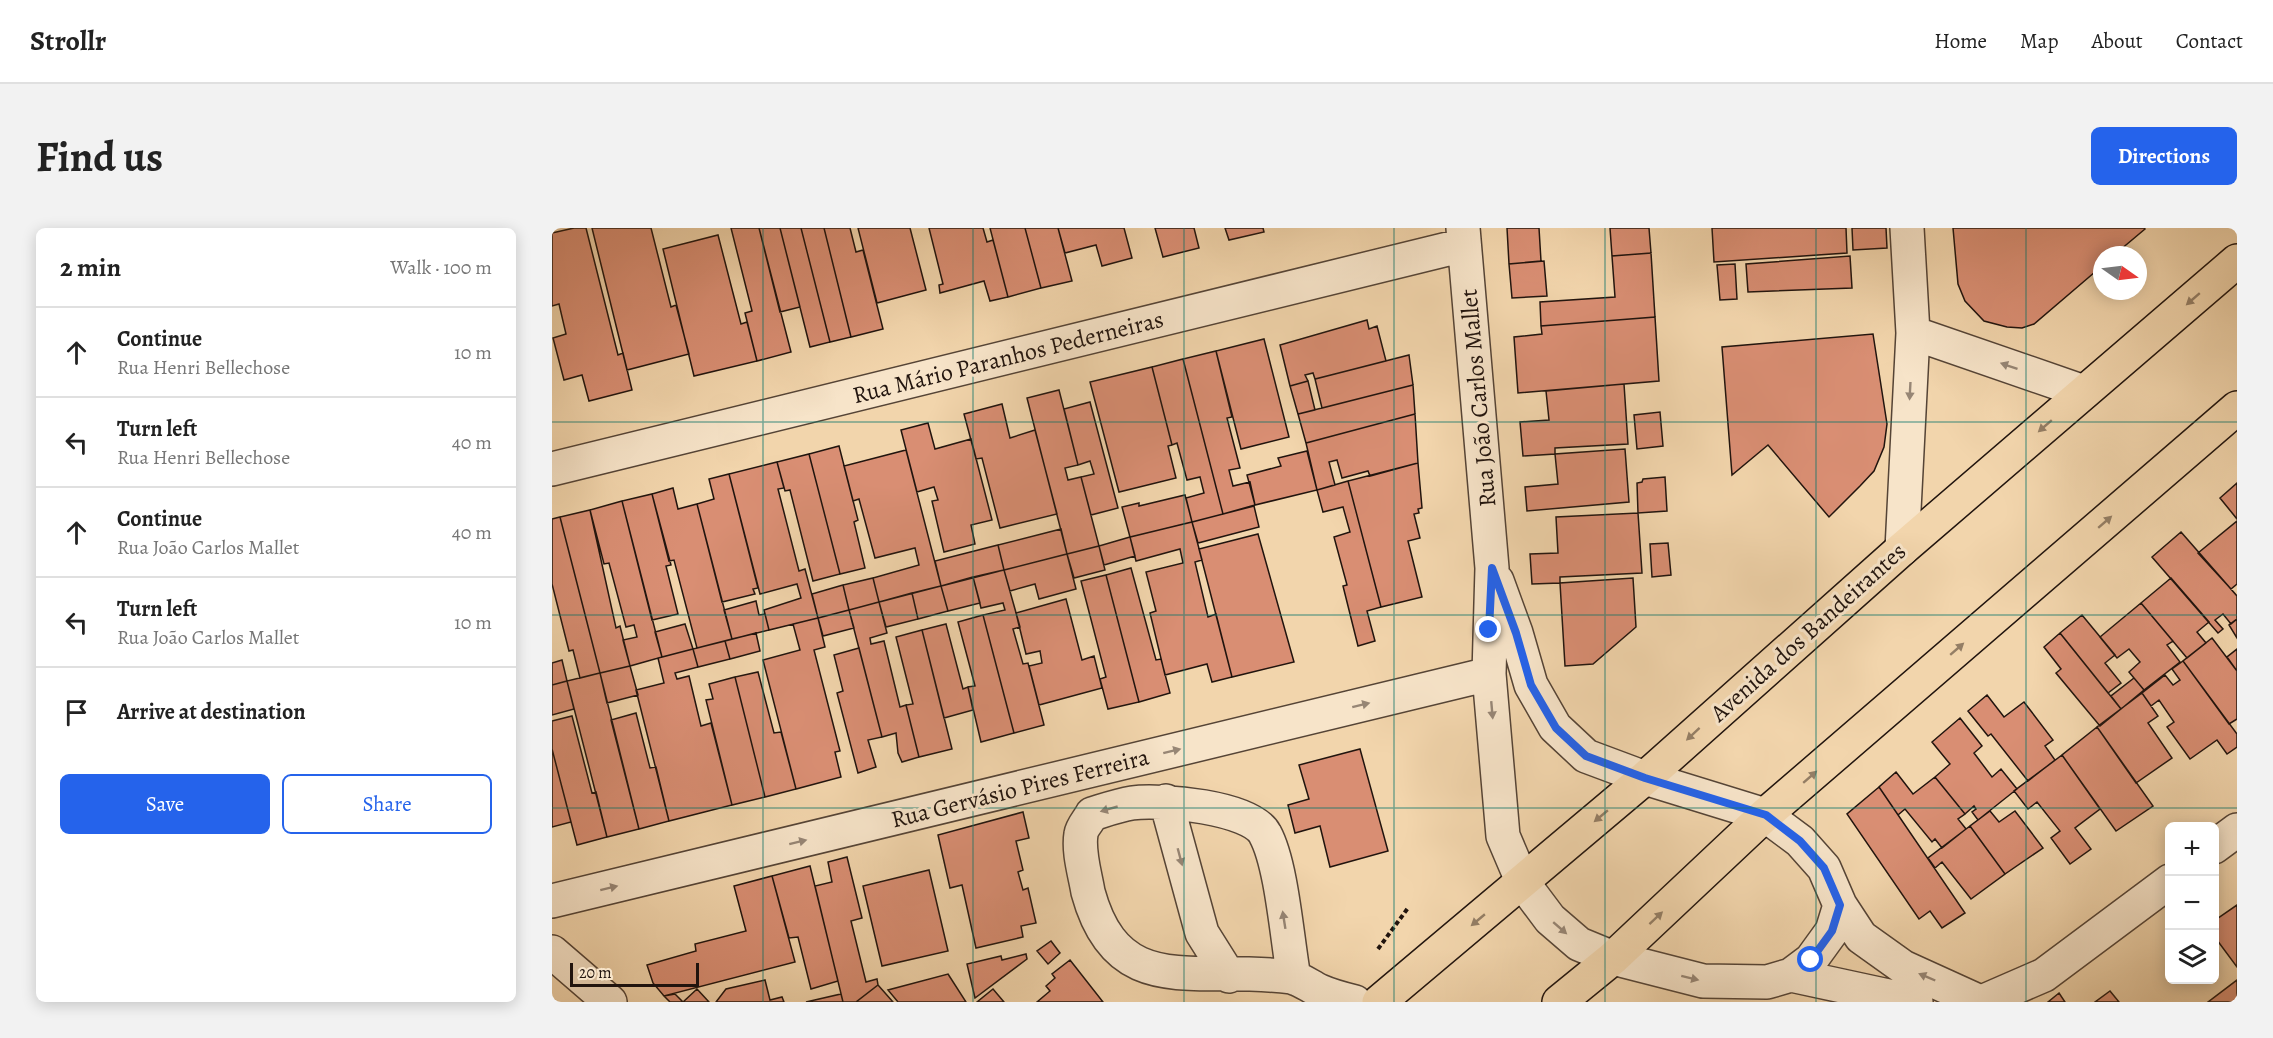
<!DOCTYPE html>
<html lang="en">
<head>
<meta charset="utf-8">
<style>
  body { margin:0; font-family:Alegreya,serif; background:#f2f2f2; color:#222 }
  .controls { position:absolute; right:18px; bottom:18px; display:grid; overflow:hidden; border-radius:9px; box-shadow:0 3px 15px #0003 }
  .controls button { width:54px; height:54px; display:grid; place-items:center; padding:0; border:0; border-bottom:2px solid #e0e0e0; background:#fff; color:#222; font:30px sans-serif }
  .compass { position:absolute; left:1541px; top:18px; width:54px; height:54px; border-radius:50%; background:#fff; box-shadow:0 3px 15px #0003; rotate:104deg }
  .scale { position:absolute; left:18px; bottom:15px; width:129px; box-sizing:border-box; padding-left:6px; border:3px solid #21140e; border-top:0; font-size:16px; line-height:21px; white-space:nowrap; color:#21140e; -webkit-text-stroke:4px #f7e4c9; paint-order:stroke }
  .stop { position:absolute; width:18px; height:18px; margin:-14px; border:4px solid #2563eb; border-radius:50%; background:#fff }
  .stop.end { background:#2563eb; border-color:#fff; box-shadow:0 2px 6px #0008 }
  .list { margin:0; padding:0; list-style:none }
  h2 { display:flex; justify-content:space-between; align-items:center; height:78px; margin:0; padding:0 24px; font-size:26px }
  h2 small { font-size:20px; font-weight:400; color:#767676 }
  .list li { display:grid; grid-template-columns:39px 1fr auto; gap:18px; align-items:center; box-sizing:border-box; height:90px; padding:0 24px; border-top:2px solid #e0e0e0 }
  .list b { display:block; font-size:22px; white-space:nowrap }
  .list p { margin:0; font-size:20px; white-space:nowrap; color:#767676 }
  .list em { font-size:20px; font-style:normal; color:#767676 }
  .actions { display:flex; gap:12px; padding:18px 24px }
  .actions a { flex:1; padding:14px 0; border:2px solid #2563eb; border-radius:9px; text-align:center; font-size:21px; color:#2563eb }
  .actions .main { background:#2563eb; color:#fff }
  .icon { flex:none; width:33px; height:33px; fill:none; stroke:currentColor; stroke-width:2; stroke-linecap:round; stroke-linejoin:round }
  .map { position:relative; flex:none; width:1685px; height:774px; overflow:hidden; border-radius:9px }
  header { display:flex; align-items:center; gap:36px; box-sizing:border-box; height:84px; padding:0 30px; background:#fff; border-bottom:2px solid #e0e0e0 }
  header strong { font-size:28px }
  nav { display:flex; gap:33px; margin-inline-start:auto; font-size:21px }
  .intro { display:flex; align-items:center; justify-content:space-between; box-sizing:border-box; height:144px; padding:0 36px }
  h1 { margin:0; font-size:42px }
  .button { padding:15px 27px; border-radius:9px; background:#2563eb; color:#fff; font-size:21px; font-weight:700 }
  main { display:flex; gap:36px; padding:0 36px }
  aside { flex:1; background:#fff; border-radius:9px; box-shadow:0 3px 15px #0003 }
  .map>svg:first-child { display:block }
  .building { fill:#d98e73; stroke:#21140e; stroke-width:1.5 }
  .lines { fill:none; stroke-linecap:round; stroke-linejoin:round }
  .minor-casing { stroke:#554436; stroke-width:36 }
  .highway-casing { stroke:#21140e; stroke-width:36 }
  .path { stroke:#21140e; stroke-width:4; stroke-dasharray:4.5 3; stroke-linecap:butt }
  .minor { stroke:#f7e4c9; stroke-width:33 }
  .highway { stroke:#f2d5ac; stroke-width:33 }
  .oneway { fill:#947e65 }
  .oneway2 { fill:#978675 }
  .route { stroke:#2563eb; stroke-width:8 }
  .grid { fill:none; stroke:#0f766e; stroke-width:1.5; stroke-opacity:0.55 }
  .labels { text-anchor:middle; stroke-width:6; stroke-linejoin:round; paint-order:stroke }
  .street-label { font-size:24px; fill:#21140e; stroke:#f7e4c9 }
</style>
</head>
<body>
<header>
<strong>Strollr</strong>
<nav><a>Home</a><a>Map</a><a>About</a><a>Contact</a></nav>
</header>
<div class="intro"><h1>Find us</h1><a class="button">Directions</a></div>
<main>
<aside>
<h2>2 min<small>Walk · 100 m</small></h2>
<ul class="list">
<li><svg class="icon" aria-label="ahead" viewBox="0 0 24 24"><path d="M12 20V5M6 11l6-6 6 6"/></svg><div><b>Continue</b><p>Rua Henri Bellechose</p></div><em>10 m</em></li>
<li><svg class="icon" aria-label="left" viewBox="0 0 24 24"><path d="M17 20v-9H6M10 6l-5 5 5 5"/></svg><div><b>Turn left</b><p>Rua Henri Bellechose</p></div><em>40 m</em></li>
<li><svg class="icon" aria-label="ahead" viewBox="0 0 24 24"><path d="M12 20V5M6 11l6-6 6 6"/></svg><div><b>Continue</b><p>Rua João Carlos Mallet</p></div><em>40 m</em></li>
<li><svg class="icon" aria-label="left" viewBox="0 0 24 24"><path d="M17 20v-9H6M10 6l-5 5 5 5"/></svg><div><b>Turn left</b><p>Rua João Carlos Mallet</p></div><em>10 m</em></li>
<li><svg class="icon" aria-label="arrive" viewBox="0 0 24 24"><path d="M6 21V4h12l-3 4 3 4H6"/></svg><div><b>Arrive at destination</b></div></li>
</ul>
<div class="actions"><a class="main">Save</a><a>Share</a></div>
</aside>
<div class="map">
<svg width="1685" height="774" viewBox="0 0 1685 774">
  <rect width="100%" height="100%" fill="#f2d5ac"/>
  <filter id="stains"><feTurbulence type="fractalNoise" baseFrequency=".00333" numOctaves="4"/><feColorMatrix values="0 0 0 0 .2 0 0 0 0 .09 0 0 0 0 .02 0 0 0 .5 -.17"/></filter>
  <radialGradient id="worn" r=".72"><stop offset=".6" stop-color="#630" stop-opacity="0"/><stop offset="1" stop-color="#630" stop-opacity=".3"/></radialGradient>
  <path class="building" d="M22,0H34L66,127L71,125L80,162L37,173L30,147L12,152L1,110L14,106L7,76L0,78V5Z
    M40,0H99L119,79L124,77L137,126L75,142Z
    M179,0H207L239,124L205,133L193,85L200,83Z
    M207,0H228L248,79L228,84Z
    M228,0H249L278,114L258,119Z
    M249,0H272L299,109L278,114Z
    M272,0H298L304,24L311,22L331,101L299,109Z
    M306,0H358L374,62L325,75Z
    M377,0H431L435,14L441,12L456,69L438,73L432,53L388,65L387,57L391,56Z
    M438,0H473L489,60L456,69Z
    M473,0H506L520,53L489,60Z
    M506,0H572L580,30L550,38L544,17L513,25Z
    M603,0H642L647,20L611,29Z
    M673,0H711L712,4L677,12Z
    M955,0H987L989,33L957,36Z
    M1058,0H1097L1099,25L1060,28Z
    M1160,0H1294L1295,25L1162,34Z
    M1300,0H1334L1335,20L1301,22Z
    M1401,0H1592L1593,1L1562,27H1550V38L1482,96L1470,100L1455,99L1432,93L1413,73L1406,56Z
    M166,7L189,96L195,94L205,133L142,148L111,21Z
    M1099,25L1103,89L989,98L988,74L1063,69L1060,28Z
    M1298,28L1300,60L1196,64L1194,36Z
    M992,33L995,68L960,70L957,36Z
    M1183,36L1185,71L1168,72L1165,37Z
    M1103,89L1107,153L966,165L962,109L990,106L989,98Z
    M815,92L817,101L825,98L834,133L763,151L761,145L753,147L756,153L738,158L728,117Z
    M1321,106L1335,196L1332,219L1322,243L1308,258L1277,289L1216,217L1180,247L1170,119Z
    M712,111L737,209L689,221L664,123Z
    M664,123L680,189L675,190L688,240L677,242L681,258L698,254L703,277L671,286L631,131Z
    M857,127L861,157L770,180L763,151Z
    M631,131L671,286L640,294L634,270L652,265L648,249L635,252L625,215L620,217L600,139Z
    M600,139L620,217L616,218L624,250L567,264L538,154Z
    M756,153L763,182L746,186L738,158Z
    M1072,156L1076,216L1003,220V226L971,228L968,194L997,192L994,163Z
    M861,157L863,186L754,215L746,186Z
    M507,162L526,237L513,240L516,252L529,249L547,318L515,326L475,170Z
    M538,174L566,280L539,287L529,249L542,246L538,233L526,237L512,181Z
    M450,176L458,210L483,202L505,286L448,300L430,230L424,231L412,186Z
    M1108,184L1111,218L1085,221L1082,187Z
    M863,186L866,235L818,248L816,243L790,250L785,232L777,234L783,257L765,262L754,215Z
    M376,195L383,221L419,211L440,292L419,297L423,316L392,324L380,273L386,272L382,259L365,264L349,202Z
    M287,218L306,292L302,294L313,340L288,346L257,226Z
    M1073,221L1077,274L975,283L973,259L1006,256L1003,226Z
    M354,222L389,358L327,374L321,350L367,337L363,320L323,330L307,271L301,273L292,238Z
    M755,223L765,262L703,277L695,247L729,238L726,230Z
    M257,226L288,346L261,353L238,262L233,263L225,234Z
    M225,234L232,260L226,261L247,343L253,341L266,390L217,402L212,382L249,370L245,356L208,366L177,246Z
    M866,235L870,280L866,281L867,285L862,286L868,310L856,313L870,369L829,379L796,253Z
    M177,246L206,360L201,361L203,366L170,374L145,276L162,271L157,251Z
    M1113,249L1115,283L1086,285L1085,255L1090,254L1091,251Z
    M796,253L829,379L815,383L823,413L806,418L791,358L795,357L782,309L798,304L791,279L771,284L765,262Z
    M1685,255V291L1668,270Z
    M121,260L126,281L145,276L180,411L145,420L122,332L117,333L100,266Z
    M100,266L119,337L114,338L126,386L100,392L70,273Z
    M633,267L640,294L578,309L570,279L587,275V278Z
    M70,273L110,429L78,438L71,412L85,409L82,397L74,399L57,335L52,336L38,282Z
    M702,278L707,299L646,315L640,294Z
    M38,282L64,400L68,398L78,438L48,445L8,289Z
    M1086,285L1090,345L1008,349V355L980,356L978,326L1006,325L1004,289Z
    M8,289L48,445L28,450L21,422L17,423L0,356V291Z
    M1685,293V356L1679,361L1646,325Z
    M640,294L650,332L643,334L656,389L664,386L680,449L660,454L655,436L613,447L598,385L604,383L594,344L631,335L628,321L584,333L578,309Z
    M509,301L515,326L452,342L446,317Z
    M1629,304L1685,368V391L1679,396L1671,386L1663,392L1671,401L1666,405L1600,329Z
    M706,306L742,434L680,449L647,321Z
    M578,309L583,328L552,337L547,318Z
    M1116,315L1119,347L1100,349L1098,316Z
    M446,317L452,342L389,358L383,333Z
    M547,318L553,342L522,350L515,326Z
    M515,326L524,361L487,371L483,356L458,363L452,342Z
    M579,340L604,432L609,431L618,465L587,474L554,347Z
    M452,342L468,399L461,401L471,436L476,435L492,497L462,505L431,387L453,382L451,375L429,380L421,349Z
    M554,347L587,474L556,481L548,451L554,449L529,353Z
    M421,349L428,375L396,383L389,358Z
    M321,350L327,374L297,382L291,357Z
    M1081,350L1084,399L1041,436L1013,438L1008,355Z
    M1619,350L1657,394L1645,404L1654,415L1635,430L1589,375Z
    M291,357L297,382L266,390L260,366Z
    M389,358L396,383L366,391L360,365Z
    M360,365L366,391L334,399L327,374Z
    M514,371L530,432L542,428L550,460L487,477L477,438L490,435L488,423L474,426L464,385Z
    M204,373L207,387L213,386L217,402L180,411L172,382Z
    M327,374L335,405L318,410L319,416L332,413L348,479L354,477L367,529L350,534L346,525L344,505L330,509L297,382Z
    M1589,375L1621,413L1615,417L1628,434L1592,462L1577,444L1588,434L1577,421L1565,430L1548,409Z
    M297,382L302,400L271,408L266,390Z
    M431,387L462,505L429,514L416,459L423,458L406,394Z
    M1530,387L1563,427L1553,435L1569,455L1556,465L1508,405Z
    M266,390L273,419L262,422L288,523L283,524L289,549L244,561L211,432L248,422L241,396Z
    M1685,391V410L1677,397Z
    M133,396L141,421L110,429L103,404Z
    M394,396L411,461L416,459L421,482L392,490L370,402Z
    M370,402L400,521L367,529L354,477L361,476L344,409Z
    M204,405L208,423L178,431L173,413Z
    M1508,405L1569,481L1548,498L1504,445L1509,441L1492,419Z
    M1660,410L1685,443V491L1677,496L1631,433Z
    M173,413L178,431L146,439L141,421Z
    M307,420L330,509L316,512L324,539L306,545L285,465L291,463L282,427Z
    M141,421L146,439L123,445L125,451L137,448L149,498L159,495L180,577L117,593L84,462L112,455L106,430Z
    M1685,421V443L1675,429Z
    M10,432L15,453L0,457V435Z
    M1631,433L1685,506V519L1675,526L1665,512L1638,531L1615,499L1622,494L1607,472L1599,478L1590,465L1613,447L1621,457L1628,452L1620,441Z
    M78,438L86,467L55,475L48,445Z
    M206,444L222,505L229,504L244,561L213,569L183,449Z
    M48,445L87,601L55,609L15,453Z
    M183,449L213,569L180,577L154,472L161,471L157,456Z
    M1582,450L1592,462L1569,481L1559,468Z
    M15,453L22,481L0,487V457Z
    M1590,465L1606,488L1596,495L1620,530L1584,555L1545,499Z
    M1435,467L1452,489L1472,474L1501,512L1493,518L1503,532L1476,553L1439,506L1436,508L1416,483Z
    M84,485L98,540L104,539L117,593L87,601L59,492Z
    M20,488L40,565L44,564L55,609L25,617L0,521V493Z
    M1408,490L1430,518L1422,525L1440,549L1449,541L1465,561L1426,592L1420,584L1424,581L1422,578L1413,586L1383,549L1398,536L1380,514Z
    M1545,499L1601,578L1564,603L1510,527Z
    M0,521L19,594L0,599Z
    M808,521L836,623L778,639L768,598L743,605L736,577L757,571L747,537Z
    M1510,527L1548,581L1523,600L1539,621L1518,636L1499,610L1508,603L1485,574L1476,581L1462,563Z
    M1344,544L1361,566L1383,549L1413,586L1406,591L1414,601L1390,620L1383,611L1380,614L1353,581L1346,587L1327,559Z
    M1327,559L1413,685L1390,700L1378,683L1367,691L1295,586Z
    M1438,583L1447,594L1463,583L1491,620L1453,646L1418,598Z
    M471,584L477,610L464,613L471,642L466,644L471,662L476,660L484,695L469,698L471,709L424,720L410,657L398,660L386,607Z
    M1418,598L1453,646L1419,671L1390,634L1383,640L1376,630Z
    M295,629L310,690L299,693L314,754L325,751L326,757L304,774H291L263,658L280,654L276,634Z
    M258,638L286,753L259,761L246,709L237,710L220,648Z
    M377,642L396,723L330,738L311,658Z
    M220,648L243,734L112,768L101,755L95,737L144,723L143,716L194,703L182,658Z
    M1685,677V739L1662,708V693Z
    M499,713L508,725L496,736L485,723Z
    M474,726L475,731L423,770L415,736L449,728L450,732Z
    M518,732L551,774H485L498,763L494,758L503,750L500,746Z
    M396,746L414,774H346L336,762Z
    M213,752L218,772L230,769L232,774H164L174,761Z
    M1685,752V774H1656Z
    M326,757L341,774H304Z
    M145,761L157,774H118L112,768L123,766L131,774Z
    M441,761L452,774H425Z
    M1558,763L1567,774H1543Z
    M1507,765L1513,774H1496Z
    M289,766L291,774H254Z"/>
  <g class="lines">
    <g class="minor-casing">
      <path id="minor" d="M911,0L940,340L937,446L951,608L971,655L998,691L1027,716L1061,730L1151,753L1215,754L1239,747L1259,732L1280,703L1288,677
        M1361,105L1532,164
        M0,241L912,17
        M1350,321L1361,105L1355,0
        M945,353L964,405L979,457L1003,499L1034,528L1093,550L1213,587L1248,613L1272,640L1288,677L1309,709L1351,739L1428,774
        M614,573L650,705L677,748
        M1662,619L1685,602
        M0,673L937,446
        M0,724L58,774
        M1239,747L1364,774
        M742,750C735,712 730,637 713,606C699,579 608,571 580,575C567,577 553,582 540,586C537,592 530,599 529,606C526,624 533,646 536,664C566,774 643,736 739,749C749,751 759,759 768,763C779,768 791,771 803,774
        M1430,774L1492,747L1618,653"/>
    </g>
    <g class="highway-casing">
      <path id="highway" d="M827,774L1093,550L1350,321L1685,33
        M1007,774L1061,730L1213,587L1685,180"/>
    </g>
    <path class="path" d="M826,721L856,680"/>
    <use href="#minor" class="minor"/>
    <use href="#highway" class="highway"/>
  </g>
  <defs><path id="oneway-solid" d="M-6-.8H1V-3.2L6.5 0L1 3.2V.8H-6Z" transform="scale(1.5)"/></defs>
  <g class="oneway">
    <use href="#oneway-solid" transform="translate(1641 71) rotate(139)"/>
    <use href="#oneway-solid" transform="translate(1493 198) rotate(139)"/>
    <use href="#oneway-solid" transform="translate(1553 294) rotate(-41)"/>
    <use href="#oneway-solid" transform="translate(1405 421) rotate(-41)"/>
    <use href="#oneway-solid" transform="translate(1141 506) rotate(137)"/>
    <use href="#oneway-solid" transform="translate(1258 549) rotate(-41)"/>
    <use href="#oneway-solid" transform="translate(1049 588) rotate(140)"/>
    <use href="#oneway-solid" transform="translate(1104 690) rotate(-43)"/>
    <use href="#oneway-solid" transform="translate(926 692) rotate(140)"/>
  </g>
  <g class="oneway2">
    <use href="#oneway-solid" transform="translate(1457 138) rotate(-161)"/>
    <use href="#oneway-solid" transform="translate(1358 163) rotate(93)"/>
    <use href="#oneway-solid" transform="translate(809 477) rotate(-14)"/>
    <use href="#oneway-solid" transform="translate(940 482) rotate(85)"/>
    <use href="#oneway-solid" transform="translate(620 523) rotate(-14)"/>
    <use href="#oneway-solid" transform="translate(557 581) rotate(164)"/>
    <use href="#oneway-solid" transform="translate(246 614) rotate(-14)"/>
    <use href="#oneway-solid" transform="translate(628 629) rotate(75)"/>
    <use href="#oneway-solid" transform="translate(57 660) rotate(-14)"/>
    <use href="#oneway-solid" transform="translate(732 692) rotate(-99)"/>
    <use href="#oneway-solid" transform="translate(1008 700) rotate(41)"/>
    <use href="#oneway-solid" transform="translate(1375 749) rotate(-157)"/>
    <use href="#oneway-solid" transform="translate(1138 750) rotate(14)"/>
  </g>
  <g class="lines">
    <path class="route" d="M937,402L940,340L964,405L979,457L1004,500L1034,528L1093,550L1214,587L1248,613L1272,640L1288,677L1280,703L1259,732"/>
  </g>
  <path class="grid" d="M211,0V774M421,0V774M632,0V774M842,0V774M1053,0V774M1264,0V774M1474,0V774M0,194H1685M0,387H1685M0,580H1685"/>
  <g class="labels">
    <g class="street-label">
      <text transform="translate(456 129) rotate(-14)" y="8">Rua Mário Paranhos Pederneiras</text>
      <text transform="translate(926 170) rotate(-95)" y="8">Rua João Carlos Mallet</text>
      <text transform="translate(1256 404) rotate(-42)" y="8">Avenida dos Bandeirantes</text>
      <text transform="translate(468 560) rotate(-14)" y="8">Rua Gervásio Pires Ferreira</text>
    </g>
  </g>
  <rect width="100%" height="100%" filter="url(#stains)"/>
  <rect width="100%" height="100%" fill="url(#worn)"/>
</svg>
<div class="controls">
<button>+</button>
<button>−</button>
<button><svg class="icon" aria-label="layers" viewBox="0 0 24 24"><path d="M12 4l9 5-9 5-9-5zM3 14l9 5 9-5"/></svg></button>
</div>
<svg class="compass" viewBox="-18 -18 36 36"><path d="M0-13l5 13h-10z" fill="#e53935"/><path d="M0 13l5-13h-10z" fill="#767676"/></svg>
<div class="scale">20 m</div>
<div class="stop" style="left:1259px;top:732px"></div>
<div class="stop end" style="left:937px;top:402px"></div>
</div>
</main>
</body>
</html>
